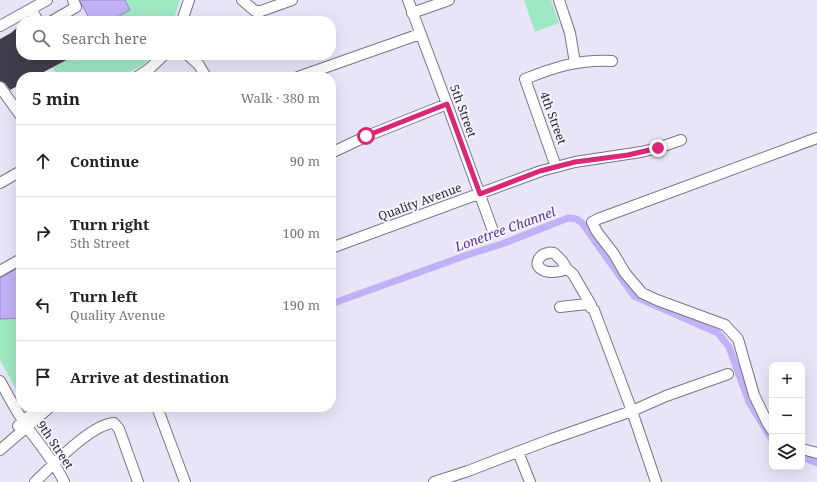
<!DOCTYPE html>
<html lang="en">
<head>
<meta charset="utf-8">
<style>
  body { margin:0; font-family:"Noto Serif",serif; background:#f6f6f6; color:#222 }
  .controls { position:absolute; right:12px; bottom:12px; display:grid; overflow:hidden; border-radius:8px; box-shadow:0 4px 16px #0002 }
  .controls button { width:36px; height:36px; display:grid; place-items:center; padding:0; border:0; border-bottom:1px solid #e0e0e0; background:#fff; color:#222; font:20px sans-serif }
  .stop { position:absolute; width:12px; height:12px; margin:-9px; border:3px solid #db2777; border-radius:50%; background:#fff }
  .stop.end { background:#db2777; border-color:#fff; box-shadow:0 1px 4px #0008 }
  .list { margin:0; padding:0; list-style:none }
  h2 { display:flex; justify-content:space-between; align-items:center; height:52px; margin:0; padding:0 16px; font-size:17px }
  h2 small { font-size:13px; font-weight:400; color:#767676 }
  .list li { display:grid; grid-template-columns:26px 1fr auto; gap:12px; align-items:center; box-sizing:border-box; height:72px; padding:0 16px; border-top:1px solid #e0e0e0 }
  .list b { display:block; font-size:15px; white-space:nowrap }
  .list p { margin:0; font-size:13px; white-space:nowrap; color:#767676 }
  .list em { font-size:13px; font-style:normal; color:#767676 }
  .icon { flex:none; width:22px; height:22px; fill:none; stroke:currentColor; stroke-width:2; stroke-linecap:round; stroke-linejoin:round }
  .map { position:relative; flex:none; width:817px; height:482px; overflow:hidden }
  .search { position:absolute; background:#fff; box-shadow:0 4px 16px #0002; left:16px; top:16px; width:320px; height:44px; display:flex; align-items:center; gap:10px; box-sizing:border-box; padding:0 14px; border-radius:16px; color:#767676; font-size:15px }
  .panel { position:absolute; background:#fff; box-shadow:0 4px 16px #0002; left:16px; top:72px; width:320px; height:340px; border-radius:16px }
  .map>svg:first-child { display:block }
  .green { fill:#a0e8c4 }
  .water { fill:#c1b2f7; stroke:#9388ba }
  .lines { fill:none; stroke-linecap:round; stroke-linejoin:round }
  .canal { stroke:#c1b2f7; stroke-width:7 }
  .building { fill:#413e4c }
  .minor-casing { stroke:#787585; stroke-width:12 }
  .minor { stroke:#fff; stroke-width:10 }
  .route { stroke:#db2777; stroke-width:5 }
  .labels { text-anchor:middle; stroke-width:4; stroke-linejoin:round; paint-order:stroke }
  .street-label { font-size:12px; fill:#28272d; stroke:#f6f4ff }
  .water-label { font-size:13px; font-style:italic; fill:#543395; stroke:#f6f4ff }
</style>
</head>
<body>
<div class="map">
<svg width="817" height="482" viewBox="0 0 817 482">
  <rect width="100%" height="100%" fill="#e9e5f8"/>
  <path class="green" d="M125,0H180L173,21H110L130,10Z
    M524,0H551L559,23L535,32Z
    M74,55H153L143,65L119,77H58L53,67L74,56Z
    M21,318V398L0,360V319Z"/>
  <path class="water" d="M79,0H125L130,10L110,21H81L88,16Z
    M21,266V318L0,319V278Z"/>
  <g class="lines">
    <path class="canal" d="M331,304L470,254L502,244L568,218L576,219L582,223L634,296L718,333L729,347L749,402L772,440
      M802,457L817,463"/>
  </g>
  <path class="building" d="M21,24V55H76L34,77H21V84L10,90L5,83L0,81V39L11,33Z"/>
  <g class="lines">
    <g class="minor-casing">
      <path id="minor" d="M242,0L255,11H261L292,0
        M408,0L447,104L493,231
        M559,0L570,33L575,63
        M31,9L38,21
        M412,13L449,0
        M52,21L76,7L73,0
        M182,21L189,0
        M0,26L47,0
        M188,55L199,65L206,77
        M137,77L149,69L164,55
        M298,77L420,34
        M0,87L21,116
        M331,153L367,136L447,104
        M556,167L525,79C555,67 580,59 612,61
        M0,183L21,171
        M331,248L541,171L575,162L641,152L658,148L681,140
        M567,269C560,272 547,274 541,269C533,264 540,254 548,253C550,252 552,253 554,253L562,261L567,269L573,274L591,305V308
        M0,271L21,259
        M0,381C9,397 17,413 27,427C40,445 55,462 64,482
        M157,407L185,482
        M18,426L39,407
        M772,430L767,422L754,395L738,339L725,325L657,300L642,293L625,273L614,254L597,232L592,222L598,219L817,138
        M802,449L817,453
        M0,450L50,407
        M518,452L530,482
        M35,482C52,466 91,424 114,423L119,429L138,482
        M434,482L468,471L549,440L632,411L594,310L587,304L560,307
        M656,482L632,411L666,396L728,374"/>
    </g>
    <use href="#minor" class="minor"/>
  </g>
  <g class="lines">
    <path class="route" d="M366,136L447,104L480,194L540,171L575,162L628,155L658,148"/>
  </g>
  <g class="labels">
    <g class="street-label">
      <text transform="translate(463 111) rotate(70)" y="4">5th Street</text>
      <text transform="translate(553 118) rotate(70)" y="4">4th Street</text>
      <text transform="translate(420 202) rotate(-20)" y="4">Quality Avenue</text>
      <text transform="translate(55 445) rotate(56)" y="4">9th Street</text>
    </g>
    <g class="water-label">
      <text transform="translate(505 229) rotate(-20)" y="5">Lonetree Channel</text>
    </g>
  </g>
</svg>
<div class="controls">
<button>+</button>
<button>−</button>
<button><svg class="icon" aria-label="layers" viewBox="0 0 24 24"><path d="M12 4l9 5-9 5-9-5zM3 14l9 5 9-5"/></svg></button>
</div>
<div class="stop" style="left:366px;top:136px"></div>
<div class="stop end" style="left:658px;top:148px"></div>
<div class="search"><svg class="icon" aria-label="search" viewBox="0 0 24 24"><circle cx="10" cy="10" r="6"/><path d="M15 15l6 6"/></svg>Search here</div>
<section class="panel">
<h2>5 min<small>Walk · 380 m</small></h2>
<ul class="list">
<li><svg class="icon" aria-label="ahead" viewBox="0 0 24 24"><path d="M12 20V5M6 11l6-6 6 6"/></svg><div><b>Continue</b></div><em>90 m</em></li>
<li><svg class="icon" aria-label="right" viewBox="0 0 24 24"><path d="M7 20v-9h11M14 6l5 5-5 5"/></svg><div><b>Turn right</b><p>5th Street</p></div><em>100 m</em></li>
<li><svg class="icon" aria-label="left" viewBox="0 0 24 24"><path d="M17 20v-9H6M10 6l-5 5 5 5"/></svg><div><b>Turn left</b><p>Quality Avenue</p></div><em>190 m</em></li>
<li><svg class="icon" aria-label="arrive" viewBox="0 0 24 24"><path d="M6 21V4h12l-3 4 3 4H6"/></svg><div><b>Arrive at destination</b></div></li>
</ul>
</section>
</div>
</body>
</html>
